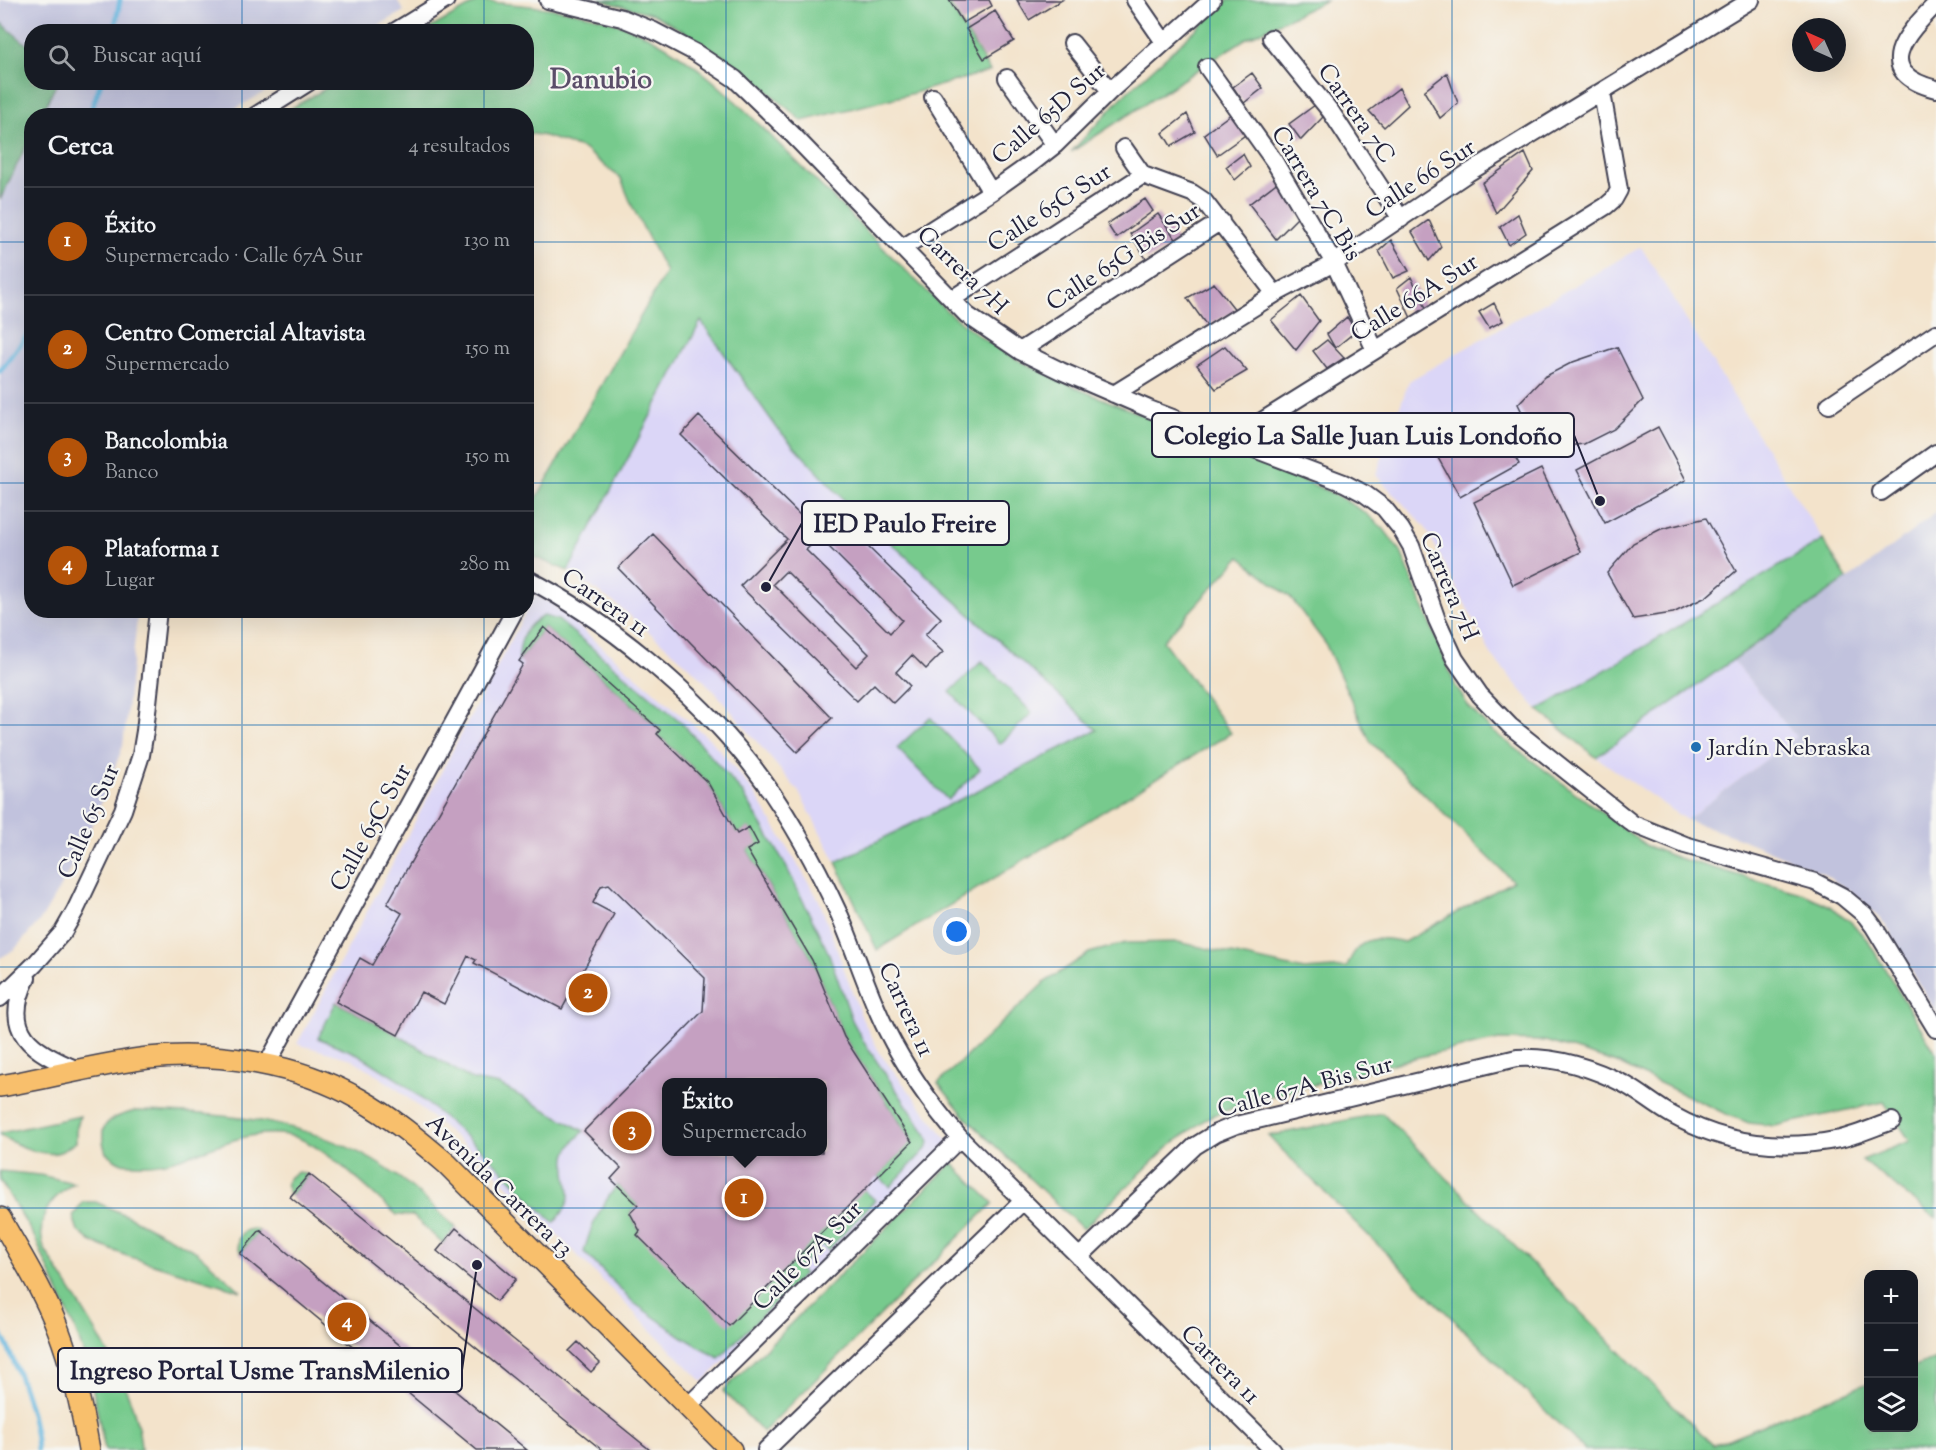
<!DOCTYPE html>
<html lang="es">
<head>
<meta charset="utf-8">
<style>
  body { margin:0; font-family:"Sorts Mill Goudy",serif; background:#20242c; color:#f1f3f6 }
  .controls { position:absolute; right:18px; bottom:18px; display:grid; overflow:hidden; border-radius:12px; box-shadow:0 6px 24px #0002 }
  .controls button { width:54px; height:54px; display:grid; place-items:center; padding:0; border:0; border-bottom:2px solid #363941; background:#171b24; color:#f1f3f6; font:30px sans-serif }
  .compass { position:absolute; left:1792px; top:18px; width:54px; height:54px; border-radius:50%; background:#171b24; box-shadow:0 6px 24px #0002; rotate:315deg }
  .you { position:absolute; left:957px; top:932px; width:21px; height:21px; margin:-15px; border:4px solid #fff; border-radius:50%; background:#1a73e8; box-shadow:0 0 0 9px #1a73e833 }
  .badge { display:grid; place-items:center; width:39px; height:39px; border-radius:50%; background:#b45309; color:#fff; font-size:20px; font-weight:700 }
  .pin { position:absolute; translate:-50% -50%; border:3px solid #fff; box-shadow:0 2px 6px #0006 }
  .popup { position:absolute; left:662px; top:1078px; width:165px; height:78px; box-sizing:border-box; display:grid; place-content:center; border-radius:12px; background:#171b24; filter:drop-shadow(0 2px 4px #0005); font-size:20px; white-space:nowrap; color:#9ea1a6 }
  .popup b { font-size:22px; color:#f1f3f6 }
  .popup::after { content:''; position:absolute; left:50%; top:100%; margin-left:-12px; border:12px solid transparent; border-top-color:#171b24 }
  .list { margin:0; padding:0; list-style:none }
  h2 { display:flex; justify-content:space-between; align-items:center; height:78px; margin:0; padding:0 24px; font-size:26px }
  h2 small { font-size:20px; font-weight:400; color:#9ea1a6 }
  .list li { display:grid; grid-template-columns:39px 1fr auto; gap:18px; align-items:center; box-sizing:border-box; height:108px; padding:0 24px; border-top:2px solid #363941 }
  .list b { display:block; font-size:22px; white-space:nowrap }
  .list p { margin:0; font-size:20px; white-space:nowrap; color:#9ea1a6 }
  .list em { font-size:20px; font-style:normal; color:#9ea1a6 }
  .icon { flex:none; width:33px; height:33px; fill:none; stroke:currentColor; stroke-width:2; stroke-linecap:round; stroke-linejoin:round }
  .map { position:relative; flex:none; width:1936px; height:1450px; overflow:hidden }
  .search { position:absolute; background:#171b24; box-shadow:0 6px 24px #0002; left:24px; top:24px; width:510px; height:66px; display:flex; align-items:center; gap:15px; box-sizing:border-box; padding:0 21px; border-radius:24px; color:#9ea1a6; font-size:22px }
  .panel { position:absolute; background:#171b24; box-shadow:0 6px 24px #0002; left:24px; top:108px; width:510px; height:510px; border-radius:24px }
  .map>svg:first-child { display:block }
  .built { fill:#dbd6f7; fill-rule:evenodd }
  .industrial { fill:#c1c2dd }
  .green { fill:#77ca8d; stroke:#4c7664; stroke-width:1.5 }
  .forest { fill:#61ae78; stroke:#42685a; stroke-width:1.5 }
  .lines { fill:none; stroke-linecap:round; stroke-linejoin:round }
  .stream { stroke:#62b5de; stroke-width:5 }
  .building { fill:#c5a0c1; fill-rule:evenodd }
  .minor-casing { stroke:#413f51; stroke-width:20 }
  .major-casing { stroke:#413f51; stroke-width:24 }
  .minor { stroke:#fff; stroke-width:16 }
  .major { stroke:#f8bf6c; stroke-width:21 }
  .grid { fill:none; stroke:#1f6fb2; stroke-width:1.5; stroke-opacity:0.55 }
  .poi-dot { fill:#1f6fb2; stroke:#f6f6f2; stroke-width:2 }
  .labels { text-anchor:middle; stroke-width:4.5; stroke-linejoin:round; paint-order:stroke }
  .street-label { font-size:24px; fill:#22223b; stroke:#f6f6f2 }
  .poi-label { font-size:24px; fill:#22223b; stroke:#f6f6f2; text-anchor:start }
  .quarter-label { font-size:27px; font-weight:bold; fill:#5b4e6a; stroke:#f6f6f2 }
  .leader { fill:none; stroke:#22223b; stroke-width:2 }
  .callout-dot { fill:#22223b; stroke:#f6f6f2; stroke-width:2 }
  .callout { fill:#f6f6f2; stroke:#22223b; stroke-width:2 }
  .callout-label { font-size:26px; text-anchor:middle; font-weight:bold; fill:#22223b }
</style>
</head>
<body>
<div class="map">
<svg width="1936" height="1450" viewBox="0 0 1936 1450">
  <rect width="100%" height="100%" fill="#f6f6f2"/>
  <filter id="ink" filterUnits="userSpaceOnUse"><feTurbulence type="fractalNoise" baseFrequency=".0167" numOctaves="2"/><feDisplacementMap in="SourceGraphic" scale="12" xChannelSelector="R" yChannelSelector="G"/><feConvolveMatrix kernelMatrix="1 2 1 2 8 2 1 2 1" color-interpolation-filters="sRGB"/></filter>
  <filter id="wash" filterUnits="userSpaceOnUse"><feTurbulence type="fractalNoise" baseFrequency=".008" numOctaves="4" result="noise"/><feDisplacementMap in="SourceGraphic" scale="24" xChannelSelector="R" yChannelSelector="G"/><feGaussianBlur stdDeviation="1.35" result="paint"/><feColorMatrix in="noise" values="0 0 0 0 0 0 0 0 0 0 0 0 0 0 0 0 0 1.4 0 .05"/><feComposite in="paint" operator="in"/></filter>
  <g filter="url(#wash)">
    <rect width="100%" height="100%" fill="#f3e3cb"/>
    <path class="built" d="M1641,247L1823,540L1538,710L1492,656L1425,527L1376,475L1409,381Z
      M701,320L777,428L844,500L1097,730L836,862L799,792L715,692L688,665L616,604L568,571Z
      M535,595L551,603L712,741L754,792L819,900L861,1016L881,1055L949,1142L703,1382L482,1159L396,1088L352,1059L297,1044ZM666,1082H822V1152H666Z
      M1732,659L1796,737L1686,820L1596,757Z"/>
    <path class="industrial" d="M0,0H397L404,11L369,31L32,32V82L281,83L224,115L32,116V610L138,611L123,746L105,793L81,851L42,918L14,950L0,958Z
      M1936,513V1013L1885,924L1857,896L1822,873L1739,838L1686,820L1796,737L1732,659L1864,568Z"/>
    <path class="green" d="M599,0H947L990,71L914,93L802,121L744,70L695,38L653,14Z
      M1228,0H1327L1245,39L1071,152L1124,95Z
      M479,1C533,6 589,9 639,32C701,60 749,115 797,162C847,212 898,263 949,313L985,340L1018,360L1081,390L1305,481L1336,495L1363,511L1383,528L1401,552L1455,685L1469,707L1491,730L1647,846L1678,858L1804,894L1830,906L1851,922L1868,941L1936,1053V1218L1862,1160L1910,1141L1884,1102L1775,1126L1749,1123L1726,1114L1617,1063L1545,1041L1499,1040L1414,1058L1246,1103L1209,1117L1169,1146L1083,1229L966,1118L938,1083L1045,982L1089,953L1126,943L1178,942L1304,970L1347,967C1358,937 1375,935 1404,942L1513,881L1370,741L1325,643L1291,598L1240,557L1163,641L1231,733L877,950L836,862L1097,730L844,500L777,428L701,321L568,571L527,554V515L666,272L633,208L621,179L584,149L545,136L527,133L526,116H278L335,83L526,82V32L425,31Z
      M1823,540L1847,579L1596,757L1538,710Z
      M544,616L558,620L681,722L742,792L783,860L829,954L852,1020L865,1044L927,1135L929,1143L926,1149L890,1187L878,1176L912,1141L844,1037L812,960L747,850L757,844L749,828L737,834L708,783L657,734L660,729L544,627L519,661C519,640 524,625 544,616Z
      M982,661L1032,713L1000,744L950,692Z
      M930,717L980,769L948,800L897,748Z
      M336,1002L398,1035L472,1080L500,1085L584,1131C577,1138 567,1147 566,1158C563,1190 581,1193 554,1223L484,1152L402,1082L358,1054L318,1038Z
      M135,1111C229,1113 324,1120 401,1179C421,1194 438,1211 456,1228L443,1244L413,1216L397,1215C372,1193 325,1146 295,1137C240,1121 189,1169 135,1164C131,1164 126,1164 122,1163C116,1161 111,1156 106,1153C96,1123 108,1119 135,1111Z
      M1382,1113L1713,1445L1868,1383V1428H1914V1367L1936,1359V1450H1585L1268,1136Z
      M80,1116L76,1130V1142C71,1145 65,1150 60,1152C43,1158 14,1144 0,1135V1133Z
      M952,1163L993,1203L763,1432L723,1391Z
      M0,1171L40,1175L74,1183C50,1198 35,1219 44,1248C77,1302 139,1386 141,1450H105L89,1370L77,1334L34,1236L0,1180Z
      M299,1172L308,1175L291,1196C283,1186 286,1176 299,1172Z
      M617,1185L638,1205L630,1213L640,1231L637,1235L864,1190L875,1200L828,1250L821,1244L798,1268L804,1274L719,1358L683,1337L634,1303L584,1252C591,1225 600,1208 617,1185Z
      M83,1202H96L130,1217L197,1252L241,1291L127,1256L90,1241L78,1231L73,1216Z
      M254,1229L259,1231L241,1253C233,1241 241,1229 254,1229Z"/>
    <path class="forest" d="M0,22L31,48L32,82L57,83L41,115L32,116L31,136L0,200Z"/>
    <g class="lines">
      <path class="stream" d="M114,32L120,0
        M89,116L101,82
        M0,371L32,329
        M0,1331C16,1363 35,1414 37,1450"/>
    </g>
    <g id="blocks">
      <path class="building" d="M949,0H989L992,6L963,23Z
        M1017,0H1062L1029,20Z
        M995,11L1014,41L984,59L966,29Z
        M1252,73L1263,88L1244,103L1233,87Z
        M1447,73L1458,103L1440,118L1424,91Z
        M1399,88L1408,105L1384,127L1369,111Z
        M1315,105L1323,117L1301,140L1289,124Z
        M1235,111L1248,133L1217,155L1204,134Z
        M1187,114L1195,132L1171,146L1163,133Z
        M1525,153L1533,171L1496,213L1482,183Z
        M1243,154L1250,167L1235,180L1226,167Z
        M1279,181L1300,215L1276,239L1249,204Z
        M1145,199L1153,211L1116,238L1107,224Z
        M1158,214L1178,242L1147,260L1130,234Z
        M1518,214L1526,233L1509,245L1500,227Z
        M1429,220L1441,247L1429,261L1412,232Z
        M1391,240L1409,271L1393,278L1379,251Z
        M1411,277L1427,310L1411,318L1397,288Z
        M1214,283L1236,311L1207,326L1187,298Z
        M1301,296L1319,321L1296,350L1271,320Z
        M1494,303L1503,321L1489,328L1479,312Z
        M1347,317L1356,331L1335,348L1327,334Z
        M1327,340L1344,358L1327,369L1313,351Z
        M1225,346L1247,371L1216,389L1197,365Z
        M1617,347L1643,400L1614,429L1584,444L1540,449L1518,404L1544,377L1573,362Z
        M699,416L805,520L822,502L941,618L925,635L943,652L926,669L912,655L896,672L910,686L893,703L874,684L857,701L740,586L787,539L681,435ZM819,537L902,620L890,633L806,550ZM786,571L869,654L856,667L773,584Z
        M1496,422L1519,464L1460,497L1437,456Z
        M1658,427L1686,480L1605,523L1577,470Z
        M1541,469L1581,552L1513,585L1474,502Z
        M1706,518L1736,571L1706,597L1673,613L1633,619L1607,573L1633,543L1661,529Z
        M653,534L832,718L797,752L618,568Z
        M544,627L660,730L657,734L708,783L737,834L749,827L758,844L747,850L812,960L844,1037L912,1142L729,1326L637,1235L640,1231L630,1213L638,1205L611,1179L621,1168L584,1131L703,1011L705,978L609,884L601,886L593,903L614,914L562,1009L474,963L476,960L468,956L444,1004L421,992L398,1035L336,1002L360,958L372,965L402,913L387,904L523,664L519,661ZM666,1082H822V1152H666Z
        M309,1174L650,1450H602L290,1197Z
        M456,1228L516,1279L497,1301L437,1251Z
        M260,1230L527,1450H477L240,1254Z
        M578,1342L600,1363L591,1372L569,1351Z"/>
    </g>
  </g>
  <g filter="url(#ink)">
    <use href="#blocks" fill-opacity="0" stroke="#413f51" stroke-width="1.5"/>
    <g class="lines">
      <g class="minor-casing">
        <path id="minor" d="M548,0L622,18L654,31L696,53L735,79L792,134L967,315L1020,351L1061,371L1149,409L1344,483L1365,494L1384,508L1401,529L1411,546L1437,620L1455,659L1480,695L1510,726L1633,824L1685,845L1815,882L1842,896L1865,915L1874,927L1936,1029
          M1135,0L1164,42
          M1936,4C1905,35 1871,72 1936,89
          M394,32L446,0
          M1271,38L1331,112L1401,219
          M1072,43L1110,91
          M1207,67L1274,161L1334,263L1375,350
          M1007,78L1055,145
          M933,97L991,192
          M255,116L309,82
          M1124,148L1143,175L1192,193L1204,201L1275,294
          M904,247L991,192L1032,163L1055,145L1110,91L1212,0
          M952,299L1143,175
          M1020,351L1221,221
          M1114,394L1275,294L1334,263L1468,173L1751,0
          M1829,405L1936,333
          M1230,441L1606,206L1614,199L1619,190L1602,93
          M1881,492L1936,453
          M526,578C606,619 694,692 750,763C786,809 815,862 840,916C856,953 868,993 886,1029C906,1069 931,1105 960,1138L1273,1450
          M27,978C0,1032 33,1052 78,1070
          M0,998L35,964L63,932L75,911L123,810L141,755L145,731L158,610
          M266,1066L515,610
          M1079,1257L1195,1146L1216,1133L1236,1125L1517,1058C1554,1056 1593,1068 1626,1085C1642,1094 1656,1106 1672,1115C1724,1144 1782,1151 1840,1139C1857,1135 1875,1127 1892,1121
          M688,1406L960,1138
          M766,1450L1023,1201"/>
      </g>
      <g class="major-casing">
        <path id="major" d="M0,1086C49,1078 98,1064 148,1058C217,1051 298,1064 359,1099C391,1117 419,1140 447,1164L731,1450
          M0,1218C20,1254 43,1290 58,1329C73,1368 82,1409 89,1450"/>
      </g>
      <use href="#minor" class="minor"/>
      <use href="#major" class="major"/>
    </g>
  </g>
  <path class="grid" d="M242,0V32M484,0V32M726,0V1450M968,0V1450M1210,0V1450M1452,0V1450M1694,0V1450M242,82V116M484,82V116M0,242H32M526,242H1936M0,483H32M526,483H1936M242,610V1450M484,610V1450M0,725H1936M0,967H1936M0,1208H1936"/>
  <circle class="poi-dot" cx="1696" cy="747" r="6"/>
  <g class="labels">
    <g class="street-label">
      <text transform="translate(1048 113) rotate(-41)" y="8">Calle 65D Sur</text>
      <text transform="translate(1357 113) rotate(55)" y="8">Carrera 7C</text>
      <text transform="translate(1420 178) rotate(-33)" y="8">Calle 66 Sur</text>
      <text transform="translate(1317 193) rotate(59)" y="8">Carrera 7C Bis</text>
      <text transform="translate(1049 207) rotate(-33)" y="8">Calle 65G Sur</text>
      <text transform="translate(1123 256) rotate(-33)" y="8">Calle 65G Bis Sur</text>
      <text transform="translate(963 270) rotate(44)" y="8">Carrera 7H</text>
      <text transform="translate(1414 297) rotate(-32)" y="8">Calle 66A Sur</text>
      <text transform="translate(1450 586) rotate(67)" y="8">Carrera 7H</text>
      <text transform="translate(606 602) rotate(35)" y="8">Carrera 11</text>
      <text transform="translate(88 821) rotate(-67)" y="8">Calle 65 Sur</text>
      <text transform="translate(370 827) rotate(-61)" y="8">Calle 65C Sur</text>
      <text transform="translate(907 1009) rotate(65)" y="8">Carrera 11</text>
      <text transform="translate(1305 1086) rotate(-15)" y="8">Calle 67A Bis Sur</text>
      <text transform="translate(500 1185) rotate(44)" y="8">Avenida Carrera 13</text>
      <text transform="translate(807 1255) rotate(-45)" y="8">Calle 67A Sur</text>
      <text transform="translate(1221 1364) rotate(45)" y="8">Carrera 11</text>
    </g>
    <g class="poi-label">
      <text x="1708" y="755">Jardín Nebraska</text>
    </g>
    <g class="quarter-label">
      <text x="601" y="88">Danubio</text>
    </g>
  </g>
  <path class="leader" d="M1600 501L1574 435M766 587L802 523M477 1265L462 1370"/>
  <g class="callout-dot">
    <circle cx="1600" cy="501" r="6"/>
    <circle cx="766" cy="587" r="6"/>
    <circle cx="477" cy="1265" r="6"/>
  </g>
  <g class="callout">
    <rect x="1152" y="413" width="422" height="44" rx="6"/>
    <rect x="802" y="501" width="207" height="44" rx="6"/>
    <rect x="58" y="1348" width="404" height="44" rx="6"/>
  </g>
  <g class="callout-label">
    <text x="1363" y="444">Colegio La Salle Juan Luis Londoño</text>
    <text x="905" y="532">IED Paulo Freire</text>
    <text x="260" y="1379">Ingreso Portal Usme TransMilenio</text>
  </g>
</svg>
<div class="controls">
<button>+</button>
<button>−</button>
<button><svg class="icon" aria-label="layers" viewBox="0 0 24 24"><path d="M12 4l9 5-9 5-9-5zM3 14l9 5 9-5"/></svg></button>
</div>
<svg class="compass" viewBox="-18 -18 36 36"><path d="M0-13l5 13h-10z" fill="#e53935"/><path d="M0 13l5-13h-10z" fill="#9ea1a6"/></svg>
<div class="you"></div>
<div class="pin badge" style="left:744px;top:1198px">1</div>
<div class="popup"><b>Éxito</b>Supermercado</div>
<div class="pin badge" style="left:588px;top:993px">2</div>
<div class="pin badge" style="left:632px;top:1131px">3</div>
<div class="pin badge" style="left:347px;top:1322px">4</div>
<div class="search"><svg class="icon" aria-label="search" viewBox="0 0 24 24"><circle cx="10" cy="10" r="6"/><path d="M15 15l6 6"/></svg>Buscar aquí</div>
<section class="panel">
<h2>Cerca<small>4 resultados</small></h2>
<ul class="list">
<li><span class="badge">1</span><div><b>Éxito</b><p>Supermercado · Calle 67A Sur</p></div><em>130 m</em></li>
<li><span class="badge">2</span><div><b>Centro Comercial Altavista</b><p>Supermercado</p></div><em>150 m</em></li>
<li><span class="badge">3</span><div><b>Bancolombia</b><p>Banco</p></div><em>150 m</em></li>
<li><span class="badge">4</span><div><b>Plataforma 1</b><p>Lugar</p></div><em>280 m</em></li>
</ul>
</section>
</div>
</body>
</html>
